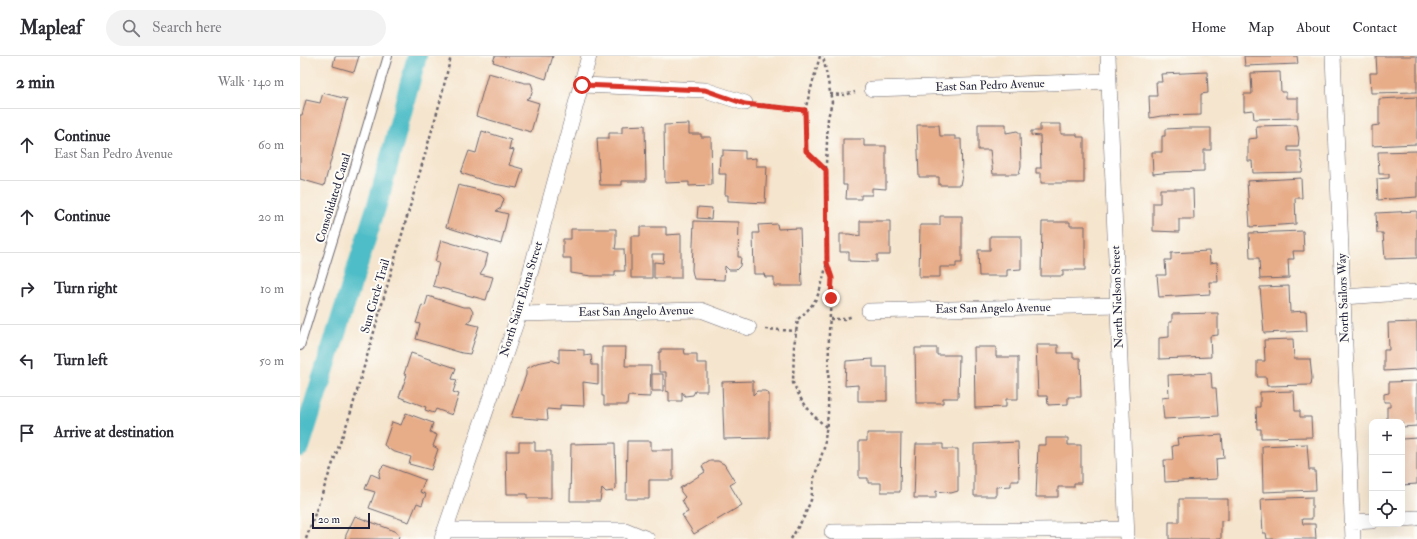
<!DOCTYPE html>
<html lang="en">
<head>
<meta charset="utf-8">
<style>
  body { margin:0; font-family:"IM FELL Double Pica",serif; background:#f2f2f3; color:#2b2b33 }
  .controls { position:absolute; right:12px; bottom:12px; display:grid; overflow:hidden; border-radius:8px; box-shadow:0 4px 16px #0002 }
  .controls button { width:36px; height:36px; display:grid; place-items:center; padding:0; border:0; border-bottom:1px solid #e1e1e2; background:#fff; color:#2b2b33; font:20px sans-serif }
  .scale { position:absolute; left:12px; bottom:10px; width:58px; box-sizing:border-box; padding-left:4px; border:2px solid #22223b; border-top:0; font-size:11px; line-height:14px; white-space:nowrap; color:#22223b; -webkit-text-stroke:3px #fdfcf7; paint-order:stroke }
  .stop { position:absolute; width:12px; height:12px; margin:-9px; border:3px solid #d93025; border-radius:50%; background:#fff }
  .stop.end { background:#d93025; border-color:#fff; box-shadow:0 1px 4px #0008 }
  .list { margin:0; padding:0; list-style:none }
  h2 { display:flex; justify-content:space-between; align-items:center; height:52px; margin:0; padding:0 16px; font-size:17px }
  h2 small { font-size:13px; font-weight:400; color:#7c7c81 }
  .list li { display:grid; grid-template-columns:26px 1fr auto; gap:12px; align-items:center; box-sizing:border-box; height:72px; padding:0 16px; border-top:1px solid #e1e1e2 }
  .list b { display:block; font-size:15px; white-space:nowrap }
  .list p { margin:0; font-size:13px; white-space:nowrap; color:#7c7c81 }
  .list em { font-size:13px; font-style:normal; color:#7c7c81 }
  .icon { flex:none; width:22px; height:22px; fill:none; stroke:currentColor; stroke-width:2; stroke-linecap:round; stroke-linejoin:round }
  .map { position:relative; flex:none; width:1117px; height:483px; overflow:hidden }
  header { display:flex; align-items:center; gap:24px; box-sizing:border-box; height:56px; padding:0 20px; background:#fff; border-bottom:1px solid #e1e1e2 }
  header strong { font-size:19px }
  nav { display:flex; gap:22px; margin-inline-start:auto; font-size:14px }
  .search { width:280px; height:36px; background:#f2f2f3; display:flex; align-items:center; gap:10px; box-sizing:border-box; padding:0 14px; border-radius:22px; color:#7c7c81; font-size:15px }
  main { display:flex }
  aside { flex:1; background:#fff }
  .map>svg:first-child { display:block }
  .lines { fill:none; stroke-linecap:round; stroke-linejoin:round }
  .canal { stroke:#4fbdc7; stroke-width:20 }
  .building { fill:#e7ac88 }
  .lane-casing { stroke:#6c666e; stroke-width:10 }
  .street-casing { stroke:#6c666e; stroke-width:16 }
  .path { stroke:#6c666e; stroke-width:2.5; stroke-dasharray:3 3; stroke-linecap:butt }
  .lane { stroke:#fff; stroke-width:8 }
  .street { stroke:#fff; stroke-width:15 }
  .route { stroke:#d93025; stroke-width:5 }
  .labels { text-anchor:middle; stroke-width:4; stroke-linejoin:round; paint-order:stroke }
  .street-label { font-size:12px; fill:#22223b; stroke:#fdfcf7 }
</style>
</head>
<body>
<header>
<strong>Mapleaf</strong>
<div class="search"><svg class="icon" aria-label="search" viewBox="0 0 24 24"><circle cx="10" cy="10" r="6"/><path d="M15 15l6 6"/></svg>Search here</div>
<nav><a>Home</a><a>Map</a><a>About</a><a>Contact</a></nav>
</header>
<main>
<aside>
<h2>2 min<small>Walk · 140 m</small></h2>
<ul class="list">
<li><svg class="icon" aria-label="ahead" viewBox="0 0 24 24"><path d="M12 20V5M6 11l6-6 6 6"/></svg><div><b>Continue</b><p>East San Pedro Avenue</p></div><em>60 m</em></li>
<li><svg class="icon" aria-label="ahead" viewBox="0 0 24 24"><path d="M12 20V5M6 11l6-6 6 6"/></svg><div><b>Continue</b></div><em>20 m</em></li>
<li><svg class="icon" aria-label="right" viewBox="0 0 24 24"><path d="M7 20v-9h11M14 6l5 5-5 5"/></svg><div><b>Turn right</b></div><em>10 m</em></li>
<li><svg class="icon" aria-label="left" viewBox="0 0 24 24"><path d="M17 20v-9H6M10 6l-5 5 5 5"/></svg><div><b>Turn left</b></div><em>50 m</em></li>
<li><svg class="icon" aria-label="arrive" viewBox="0 0 24 24"><path d="M6 21V4h12l-3 4 3 4H6"/></svg><div><b>Arrive at destination</b></div></li>
</ul>
</aside>
<div class="map">
<svg width="1117" height="483" viewBox="0 0 1117 483">
  <rect width="100%" height="100%" fill="#fdfcf7"/>
  <filter id="ink" filterUnits="userSpaceOnUse"><feTurbulence type="fractalNoise" baseFrequency=".025" numOctaves="2"/><feDisplacementMap in="SourceGraphic" scale="8" xChannelSelector="R" yChannelSelector="G"/><feConvolveMatrix kernelMatrix="1 2 1 2 8 2 1 2 1" color-interpolation-filters="sRGB"/></filter>
  <filter id="wash" filterUnits="userSpaceOnUse"><feTurbulence type="fractalNoise" baseFrequency=".012" numOctaves="4" result="noise"/><feDisplacementMap in="SourceGraphic" scale="16" xChannelSelector="R" yChannelSelector="G"/><feGaussianBlur stdDeviation="0.9" result="paint"/><feColorMatrix in="noise" values="0 0 0 0 0 0 0 0 0 0 0 0 0 0 0 0 0 1.4 0 .05"/><feComposite in="paint" operator="in"/></filter>
  <g filter="url(#wash)">
    <rect width="100%" height="100%" fill="#f5e5ce"/>
    <g class="lines">
      <path class="canal" d="M0,391L80,139L117,0"/>
    </g>
    <g id="blocks">
      <path class="building" d="M35,0H59L54,16L33,10Z
        M195,0H253L246,23L193,6Z
        M944,0H997L998,8L945,10Z
        M1076,0H1117V36L1071,37L1070,17H1077Z
        M907,16L908,37L901,38V59L861,60L850,62L849,40H857L856,26H862L861,18Z
        M980,16L981,36H986V42H998V62L954,63L953,54L944,55V38H952L951,17Z
        M188,17L225,27H231L233,33L231,40L226,43L239,47L231,76L176,60Z
        M23,37L47,43L24,130L0,123V59H2L6,44L20,47Z
        M1117,41V88L1072,90V70L1079,69V43Z
        M389,68V78H401V81H411L412,129L389,130V126L365,127L364,69Z
        M678,68H706V77L717,75L720,77L721,110L719,118H693L690,94H678Z
        M740,68H761V78H777V81H784V127H741V117H736V112H741L740,80L731,79V75H740Z
        M345,69L346,125H322V129H300L297,82H309V77H322V70Z
        M617,69H639L640,80H655V83H661L662,119L660,129H639V121H619Z
        M997,69L999,82L998,91H988V95H1001V103L1003,108L1002,116L953,117L952,105H948V83L957,82L956,70Z
        M886,72H911V94H904V115L871,116L853,118L852,96H862V80H865V73Z
        M182,75L211,84L209,93L214,94L209,109L223,113L217,132L194,128L161,117L169,95L176,97Z
        M543,83H564V90H586V133L572,132V139H561V143H546L547,129H543Z
        M423,94L445,95V103L456,102V110H467L465,147L428,145V139H425L426,118H419L420,100H423Z
        M1117,95V141L1078,144L1077,123L1089,122V118H1079L1078,96Z
        M1001,122L1002,142H995L996,168L950,171L947,125Z
        M158,129L200,139L204,143L201,152L196,155L208,158L201,188L146,171Z
        M860,133H893L894,163H879V176L853,175V147H860Z
        M398,151L412,152L411,163L397,162Z
        M1117,155V202L1085,203L1083,177H1077L1076,157Z
        M640,160H662V207H656V211H640V221H619L620,169H640Z
        M394,165L439,166L438,201H441L440,210L436,214H429L425,210L424,224L394,223L392,214Z
        M560,165H590V199H577V206L549,205V196H540V178H549L560,180Z
        M742,166H770V170H785V214H763V220H741Z
        M477,168L478,173L500,172L502,230H474V221H465L464,218H454L453,177H459L458,169Z
        M340,171H366V179L381,178V222H354V206L363,207L364,198H352V222H331V180H340Z
        M271,173H316V187L315,193H324L325,215H315V220H291L271,217V202H263V183H271Z
        M1003,175L1004,195H993L994,203H988L989,222L960,223L959,202H950L949,177Z
        M690,180H721V213L707,214V220H679L678,194H690Z
        M141,184L188,198L185,210L180,218L193,221L186,244L133,230L139,207L135,206Z
        M909,195L910,207L917,206L918,226H909L910,238L859,241L857,219H866L865,204H871V197Z
        M989,230L990,256L1006,255L1007,275L964,277L960,231Z
        M128,240L163,251H170L173,256L171,263L166,267L179,270L170,298L162,297L116,283L120,268L116,267L122,249L125,250Z
        M918,257V279L910,280L911,301L859,303V282L869,281V266H872V258Z
        M1117,266V313L1084,315V294H1089L1088,267Z
        M993,283L994,303H1010L1012,322L1011,329L967,330L966,321H957V305H965L964,284Z
        M736,289H758V297H773V302H780L781,341H768V348L748,349L747,340H738Z
        M302,291H326L325,310H351L350,341L328,340L327,349H304V340H302Z
        M674,291H696V301H718V343H706V351L675,352Z
        M615,292H637V299H659L658,342H643V347H616Z
        M259,293L284,294V300L291,299L292,309H298V328L283,326L284,350L260,349V354L247,353L248,364L211,361L226,319V313L237,307L252,304L259,307Z
        M361,293H384L385,298H397V307H407V335H395L393,339L385,340L382,336V345H369V336L366,335V316H359V296H361Z
        M111,297L156,312L152,323L157,324L153,336L159,338L152,359L136,353L134,357L125,354L126,351L99,341L107,319L104,318Z
        M573,303V311H587V345H558V329L545,330L546,305Z
        M911,317L912,332H916L918,360L864,363L862,342L869,341L868,319Z
        M352,318H363V335H352Z
        M453,325V339L457,335H465L469,338V382L424,383L422,326Z
        M1117,325V370L1102,371V366H1087V351H1090V346H1084V338L1089,337V326Z
        M994,335L995,355H1000V361H1011L1012,381L961,382V373H957L956,351H960V336Z
        M106,357L133,367L130,376L137,379L133,390L138,393L131,414L109,408L111,401L92,395L84,389L92,366L101,369Z
        M567,377H601L600,436H581V427H568V422H559V385H567Z
        M922,379L924,402L916,403L917,423L865,426L864,404H873L872,390L878,389L877,382Z
        M746,382H768V389H781V427H774V431H758V441H736L738,389H746Z
        M1117,382V428L1102,429V383Z
        M327,385H351V394H373V424H349V443H326Z
        M219,386H235V395H251V442H227V438H207L206,395H219Z
        M718,386L719,425H711V430L696,431V440H674V388Z
        M315,387L316,432L313,435L306,436L302,432L300,445H270L271,388Z
        M616,388H643V393H658V435L651,437L636,435V442H614Z
        M1007,388L1009,414H1015L1016,434L963,436L962,390Z
        M410,405H418L424,408L435,426L430,429L442,449L394,478L382,459L388,456L382,444L385,441L381,436L380,432L405,416L402,410Z
        M84,409L125,424L120,436L126,438L122,449L117,447L109,466L69,452L75,436L65,433L71,418L80,422L79,418L81,412Z
        M1012,441V463H1002L1003,468H1015L1016,483H967L966,477H963L961,443Z
        M879,443H928V464L921,465V483H869V466H879Z
        M55,460L95,475L99,480L98,483H45L46,479Z"/>
    </g>
  </g>
  <g filter="url(#ink)">
    <use href="#blocks" fill-opacity="0" stroke="#6c666e" stroke-width="1"/>
    <g class="lines">
      <g class="lane-casing">
        <path id="lane" d="M0,290L37,171L88,0"/>
      </g>
      <g class="street-casing">
        <path id="street" d="M808,0L827,483
          M1033,0L1053,483
          M282,29L405,34L445,47
          M572,33L809,25
          M1043,241L1117,236
          M569,255L818,249
          M219,258L401,254L449,272
          M1102,463L1117,462
          M1052,466L1072,465
          M145,474H325L347,483
          M532,476L826,473
          M142,483L219,258L289,0"/>
      </g>
      <path class="path" d="M520,0L505,54L506,95L526,114
        M530,38L544,39L555,36
        M462,49L505,54
        M530,263H544L553,260
        M465,273L496,275
        M526,371L512,358L501,343L493,327L494,290L498,263C520,245 520,234 527,207
        M6,483L51,356L140,46L151,0
        M491,483L504,461L511,444L514,422L524,392L528,358L529,276L532,222L527,207L526,109L528,62L532,46L523,0"/>
      <use href="#lane" class="lane"/>
      <use href="#street" class="street"/>
    </g>
  </g>
  <g class="lines" filter="url(#ink)">
    <path class="route" d="M282,29L405,34L445,48L505,54L506,95L526,114L527,207L532,222L531,242"/>
  </g>
  <g class="labels">
    <g class="street-label">
      <text transform="translate(690 29) rotate(-2)" y="4">East San Pedro Avenue</text>
      <text transform="translate(33 142) rotate(-73)" y="4">Consolidated Canal</text>
      <text transform="translate(75 240) rotate(-74)" y="4">Sun Circle Trail</text>
      <text transform="translate(817 241) rotate(-92)" y="4">North Nielson Street</text>
      <text transform="translate(1043 242) rotate(-92)" y="4">North Sailors Way</text>
      <text transform="translate(221 243) rotate(-73)" y="4">North Saint Elena Street</text>
      <text transform="translate(693 252) rotate(-1)" y="4">East San Angelo Avenue</text>
      <text transform="translate(336 255) rotate(-1)" y="4">East San Angelo Avenue</text>
    </g>
  </g>
</svg>
<div class="controls">
<button>+</button>
<button>−</button>
<button><svg class="icon" aria-label="locate" viewBox="0 0 24 24"><circle cx="12" cy="12" r="6"/><path d="M12 2v4M12 18v4M2 12h4M18 12h4"/></svg></button>
</div>
<div class="scale">20 m</div>
<div class="stop" style="left:282px;top:29px"></div>
<div class="stop end" style="left:531px;top:242px"></div>
</div>
</main>
</body>
</html>
